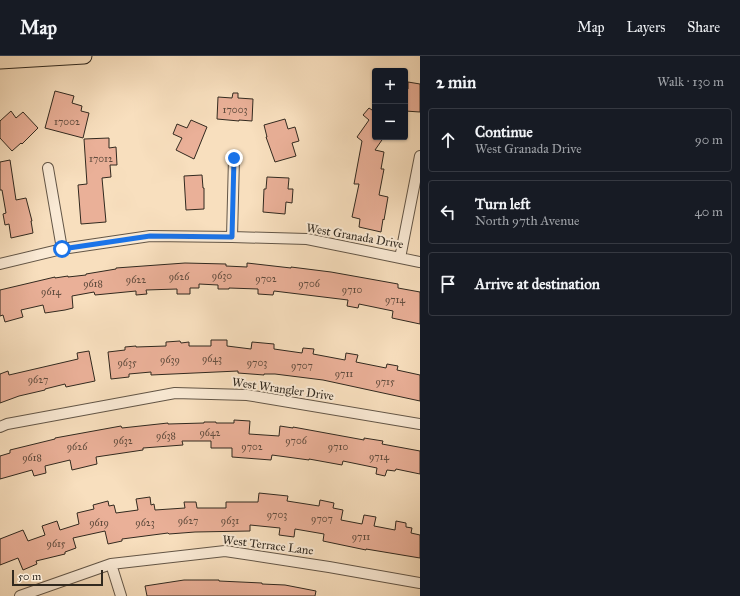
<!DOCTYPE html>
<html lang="en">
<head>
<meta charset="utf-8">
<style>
  body { margin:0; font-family:"IM FELL Great Primer",serif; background:#242831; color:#f1f3f6 }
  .controls { position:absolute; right:12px; top:12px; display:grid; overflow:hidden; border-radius:4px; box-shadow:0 1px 3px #0004 }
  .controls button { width:36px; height:36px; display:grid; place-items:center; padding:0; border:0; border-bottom:1px solid #363941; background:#171b24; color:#f1f3f6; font:20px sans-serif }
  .scale { position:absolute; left:12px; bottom:10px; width:91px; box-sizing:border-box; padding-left:4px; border:2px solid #31291f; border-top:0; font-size:11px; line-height:14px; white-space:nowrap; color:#31291f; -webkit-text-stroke:3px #faead5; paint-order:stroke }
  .stop { position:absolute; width:12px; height:12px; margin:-9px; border:3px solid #1a73e8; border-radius:50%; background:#fff }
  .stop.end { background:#1a73e8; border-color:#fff; box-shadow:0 1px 4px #0008 }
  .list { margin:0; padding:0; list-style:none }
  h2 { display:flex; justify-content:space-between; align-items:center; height:52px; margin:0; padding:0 16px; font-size:17px }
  h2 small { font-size:13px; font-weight:400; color:#9ea1a6 }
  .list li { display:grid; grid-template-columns:26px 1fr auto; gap:12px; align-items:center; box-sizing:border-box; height:64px; margin:0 8px 8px; padding:0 8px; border:1px solid #363941; border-radius:4px }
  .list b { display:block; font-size:15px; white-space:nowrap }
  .list p { margin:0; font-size:13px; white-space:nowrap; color:#9ea1a6 }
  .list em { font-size:13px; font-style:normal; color:#9ea1a6 }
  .icon { flex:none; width:22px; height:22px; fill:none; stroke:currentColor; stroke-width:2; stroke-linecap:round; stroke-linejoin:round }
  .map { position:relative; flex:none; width:420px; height:540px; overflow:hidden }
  header { display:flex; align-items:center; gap:24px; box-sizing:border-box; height:56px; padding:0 20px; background:#171b24; border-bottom:1px solid #363941 }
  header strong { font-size:19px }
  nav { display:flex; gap:22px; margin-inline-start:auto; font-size:14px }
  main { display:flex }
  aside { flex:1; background:#171b24 }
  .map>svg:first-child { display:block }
  .building { fill:#eab098; stroke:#31291f }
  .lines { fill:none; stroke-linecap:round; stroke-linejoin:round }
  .street-casing { stroke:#635647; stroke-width:12 }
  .primary-casing { stroke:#31291f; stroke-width:17 }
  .street { stroke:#faead5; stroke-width:10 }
  .primary { stroke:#f8dfbe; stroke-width:15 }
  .route { stroke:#1a73e8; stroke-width:5 }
  .labels { text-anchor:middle; stroke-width:4; stroke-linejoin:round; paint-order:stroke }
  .number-label { font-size:10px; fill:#5f4b3d }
  .street-label { font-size:12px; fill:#31291f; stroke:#faead5 }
</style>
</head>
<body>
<header>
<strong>Map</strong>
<nav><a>Map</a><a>Layers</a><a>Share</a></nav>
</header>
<main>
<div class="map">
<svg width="420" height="540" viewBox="0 0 420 540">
  <rect width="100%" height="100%" fill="#f8dfbe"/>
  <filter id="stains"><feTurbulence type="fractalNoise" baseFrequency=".005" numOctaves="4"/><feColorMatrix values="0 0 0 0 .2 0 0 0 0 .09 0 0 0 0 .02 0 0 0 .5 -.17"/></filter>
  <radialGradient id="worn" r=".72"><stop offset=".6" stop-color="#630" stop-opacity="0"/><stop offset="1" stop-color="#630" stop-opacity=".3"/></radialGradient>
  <path class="building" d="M408,26L420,28V56L405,55L406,33H408Z
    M55,35L74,40L72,47L82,50L81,55L89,57L83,82L45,72Z
    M233,37H238V42L253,43L252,65L239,64V65L217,63L218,41L232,42Z
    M369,52L375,56V81H384L375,94L384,96L381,113H384L379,139L388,141L384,164L383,163L381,176L359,171L360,163L352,161L359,128H354L362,85L357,81L369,64L363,59Z
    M11,55L16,62L23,56L38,72L22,88L21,87L12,95L0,82V65Z
    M285,63L288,73L295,71L299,85L292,87L296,100L275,106L266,81H267L264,69Z
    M191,64L207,71L194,103L176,94L182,82L173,78L177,68L187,72Z
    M109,82V92L116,91L117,109H110L111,121L102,122L106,166L81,168L78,129L87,128L84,83Z
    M10,104L16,144L26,142L32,165H31L33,177L11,182L9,168L5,169L3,158L6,157L2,134H0V106Z
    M202,119L203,132H204V153L186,154L184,120Z
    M267,121L289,122L288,133H293L292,147L286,146L285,158L263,156L264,133H266Z
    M185,207L226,208V210L247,211V207L291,212V211L331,216L398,228V232L420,236V268L392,262L393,255L359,248L358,252L347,250L348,244L274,235L273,239L258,238V233L229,232V233H218V229L199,228V232H190V238H177V233L146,234L147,238L136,239V235L95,239L94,236L72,240L73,252L65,254L45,257L43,249L21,254L23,261L5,266L3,259L0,260V234L55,221V222L68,220V221L86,219V218L116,213V212Z
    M211,284H227V290L251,293L252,286L274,288V293L302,297L303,292L314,293L313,298L345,304L346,297L358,299L356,306L386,312L387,308L398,310L397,314L420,319V345L323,324L275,318H264V319L238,317V315L151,319V316L129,318V321L111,323L108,296L125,294V291L136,290V291L166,290V286L180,285L181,287L189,286V290H211Z
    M89,295L95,325L66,331L65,328L45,333V334L19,340L0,347V318L8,315L9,319L78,303L77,297Z
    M234,364L250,365L249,378L279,380L280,370L293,372V371L364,384V382L383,385L382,388L420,395V418L396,413L395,415L387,414L385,420L376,418L377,412L343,405L342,409L309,403V404L272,399L271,404L232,401V392H211V385H182L183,389L143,392V394L96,401L97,408L72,414L70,404L45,410L46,417L34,420L32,414L0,423V400L10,397V394L55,383V382L121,370L122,372L168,367V368L204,367V366H216V367H234Z
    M259,437L288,440L287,445L319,450L320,444L334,447L333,452L343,454L341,464L362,468L364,459L376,461L374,470L395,474L396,465L406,467V471L412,472L411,477L420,479V502L366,493V494L323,485L324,478L295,473L294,481L279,479L280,472L250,469V475L195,476L169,478L168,477L122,483V485L108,488L105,475L73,482L76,492L65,496V498L36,505L37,508L23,514L18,502L0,509V483L23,474L28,485L45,479L42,470L57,465L60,474L79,468L77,457L94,453L93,449L108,445L109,450L114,449L116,457L138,454L136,443L150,441L151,449L154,448L155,454L185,452L184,446H196L197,452H226V446H258Z
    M184,524H219V525L262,527V528L285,529L316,535L315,540H147L145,530Z"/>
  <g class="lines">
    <g class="street-casing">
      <path id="street" d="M48,112L62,193
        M232,181L234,102
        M400,202L420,100
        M0,208L62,193L150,180L232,181L307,183L420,206
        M0,371L7,368L175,337L247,339L420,368
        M111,508L121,540
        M20,540L111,508L225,495L329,511L420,527"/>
    </g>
    <g class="primary-casing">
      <path id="primary" d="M0,5L84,0"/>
    </g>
    <use href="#street" class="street"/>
    <use href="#primary" class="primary"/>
  </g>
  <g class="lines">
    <path class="route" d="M62,193L150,180L232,181L234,102"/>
  </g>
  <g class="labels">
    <g class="number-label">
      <text x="235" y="57">17003</text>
      <text x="67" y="69">17002</text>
      <text x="101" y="106">17012</text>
      <text x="222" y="223">9630</text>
      <text x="179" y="224">9626</text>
      <text x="266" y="226">9702</text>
      <text x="136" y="227">9622</text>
      <text x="93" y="231">9618</text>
      <text x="309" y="231">9706</text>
      <text x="352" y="237">9710</text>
      <text x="51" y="239">9614</text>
      <text x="395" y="247">9714</text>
      <text x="212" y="306">9643</text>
      <text x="170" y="307">9639</text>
      <text x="127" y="310">9635</text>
      <text x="257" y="310">9703</text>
      <text x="302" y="313">9707</text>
      <text x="344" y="321">9711</text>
      <text x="38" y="327">9627</text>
      <text x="385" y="329">9715</text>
      <text x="210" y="380">9642</text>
      <text x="166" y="383">9638</text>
      <text x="123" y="388">9632</text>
      <text x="296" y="388">9706</text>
      <text x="77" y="394">9626</text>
      <text x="252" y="394">9702</text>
      <text x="338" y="394">9710</text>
      <text x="379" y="404">9714</text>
      <text x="32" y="405">9618</text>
      <text x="277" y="462">9703</text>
      <text x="322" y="466">9707</text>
      <text x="188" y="468">9627</text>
      <text x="230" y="468">9631</text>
      <text x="99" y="470">9619</text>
      <text x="145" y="470">9623</text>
      <text x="361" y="484">9711</text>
      <text x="56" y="491">9615</text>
    </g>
    <g class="street-label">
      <text transform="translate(355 180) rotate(10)" y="4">West Granada Drive</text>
      <text transform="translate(283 333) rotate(8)" y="4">West Wrangler Drive</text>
      <text transform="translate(268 489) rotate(7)" y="4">West Terrace Lane</text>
    </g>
  </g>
  <rect width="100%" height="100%" filter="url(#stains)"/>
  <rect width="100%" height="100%" fill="url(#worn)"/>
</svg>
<div class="controls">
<button>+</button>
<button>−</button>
</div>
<div class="scale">50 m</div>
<div class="stop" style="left:62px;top:193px"></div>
<div class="stop end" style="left:234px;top:102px"></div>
</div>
<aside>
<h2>2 min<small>Walk · 130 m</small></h2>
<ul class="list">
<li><svg class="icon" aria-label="ahead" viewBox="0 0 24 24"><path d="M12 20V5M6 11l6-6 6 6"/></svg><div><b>Continue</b><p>West Granada Drive</p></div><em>90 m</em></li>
<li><svg class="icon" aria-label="left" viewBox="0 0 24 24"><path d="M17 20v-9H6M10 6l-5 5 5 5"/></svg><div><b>Turn left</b><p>North 97th Avenue</p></div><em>40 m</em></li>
<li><svg class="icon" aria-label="arrive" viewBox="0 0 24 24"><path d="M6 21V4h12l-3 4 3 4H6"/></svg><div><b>Arrive at destination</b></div></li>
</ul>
</aside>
</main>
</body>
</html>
